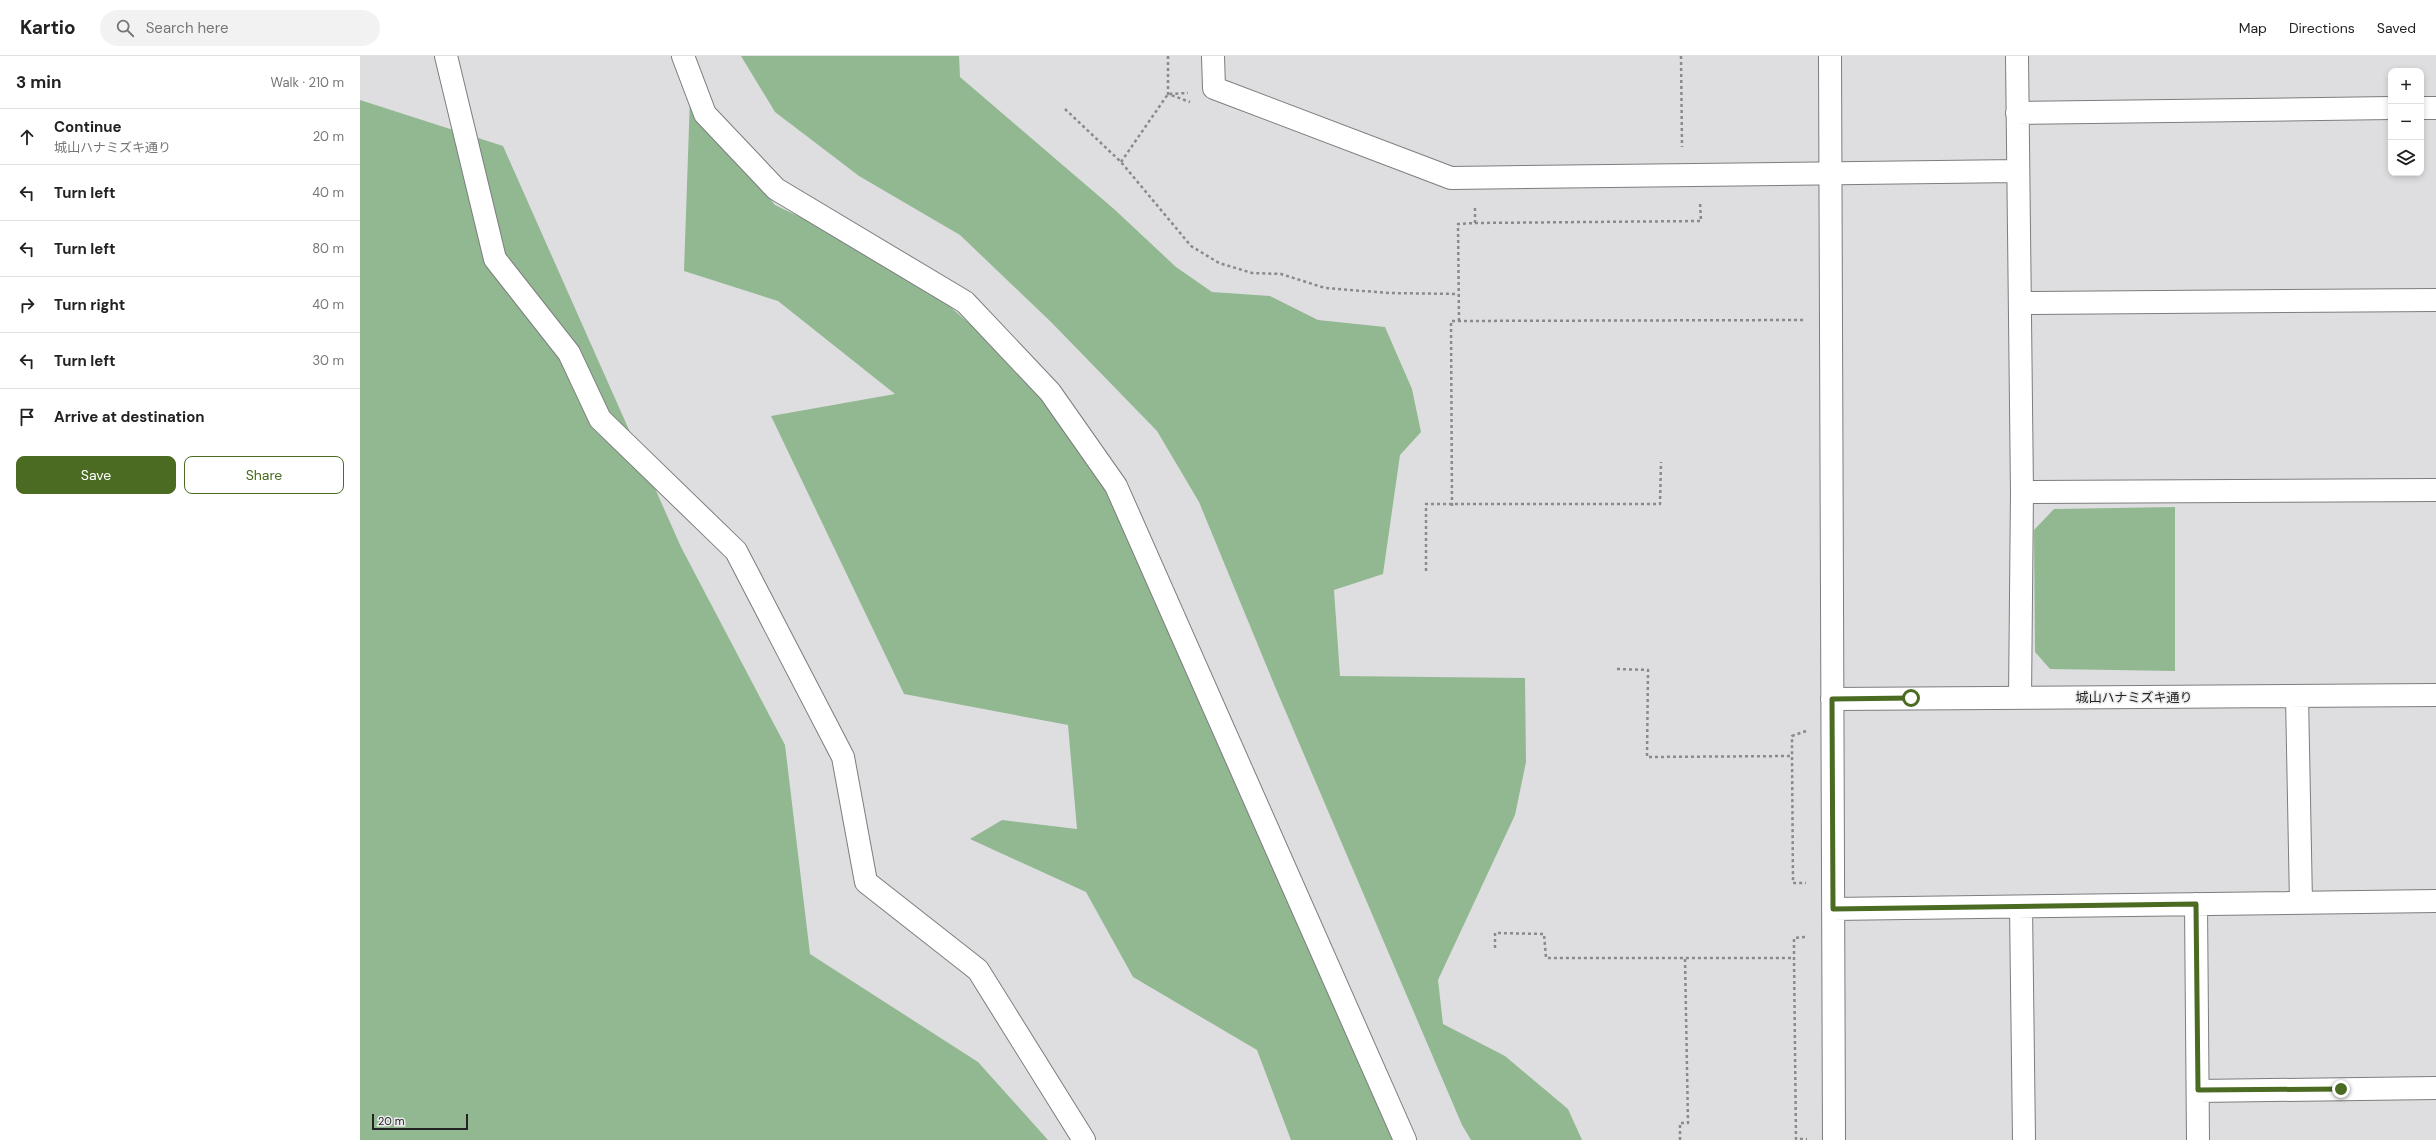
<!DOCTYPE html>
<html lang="en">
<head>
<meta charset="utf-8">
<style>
  body { margin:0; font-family:"DM Sans","Noto Sans JP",sans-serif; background:#f2f2f2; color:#222 }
  .controls { position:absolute; right:12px; top:12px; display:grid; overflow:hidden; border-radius:8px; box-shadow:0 2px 6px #0003 }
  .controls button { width:36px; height:36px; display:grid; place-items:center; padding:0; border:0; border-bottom:1px solid #e0e0e0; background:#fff; color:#222; font:20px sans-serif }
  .scale { position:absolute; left:12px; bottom:10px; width:96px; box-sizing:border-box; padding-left:4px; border:2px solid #232323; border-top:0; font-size:11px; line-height:14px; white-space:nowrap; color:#232323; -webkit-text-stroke:3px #ebebed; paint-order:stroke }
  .stop { position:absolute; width:12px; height:12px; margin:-9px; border:3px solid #4a6b21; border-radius:50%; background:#fff }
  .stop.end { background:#4a6b21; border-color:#fff; box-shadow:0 1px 4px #0008 }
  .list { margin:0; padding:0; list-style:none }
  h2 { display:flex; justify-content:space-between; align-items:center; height:52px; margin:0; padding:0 16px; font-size:17px }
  h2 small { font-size:13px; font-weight:400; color:#767676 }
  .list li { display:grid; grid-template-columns:26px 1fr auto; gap:12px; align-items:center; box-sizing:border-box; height:56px; padding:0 16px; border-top:1px solid #e0e0e0 }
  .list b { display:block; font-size:15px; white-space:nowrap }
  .list p { margin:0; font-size:13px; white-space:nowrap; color:#767676 }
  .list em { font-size:13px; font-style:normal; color:#767676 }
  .actions { display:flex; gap:8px; padding:12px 16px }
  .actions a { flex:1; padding:9px 0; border:1px solid #4a6b21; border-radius:8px; text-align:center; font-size:14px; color:#4a6b21 }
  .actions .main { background:#4a6b21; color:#fff }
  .icon { flex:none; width:22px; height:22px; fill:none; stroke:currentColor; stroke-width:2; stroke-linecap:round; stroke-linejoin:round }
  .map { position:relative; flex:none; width:2076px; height:1084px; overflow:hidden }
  header { display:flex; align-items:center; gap:24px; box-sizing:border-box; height:56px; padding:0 20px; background:#fff; border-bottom:1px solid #e0e0e0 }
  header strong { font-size:19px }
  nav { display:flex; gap:22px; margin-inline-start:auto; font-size:14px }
  .search { width:280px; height:36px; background:#f2f2f2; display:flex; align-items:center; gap:10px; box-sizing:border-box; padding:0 14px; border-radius:22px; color:#767676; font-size:15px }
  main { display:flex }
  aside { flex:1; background:#fff }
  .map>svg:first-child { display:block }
  .green { fill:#92b892 }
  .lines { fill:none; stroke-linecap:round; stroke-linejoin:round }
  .minor-casing { stroke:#7c7d7e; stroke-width:24 }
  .path { stroke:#8a8a8b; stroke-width:2.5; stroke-dasharray:3 3; stroke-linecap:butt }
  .minor { stroke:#fff; stroke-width:22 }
  .route { stroke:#4a6b21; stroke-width:5 }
  .labels { text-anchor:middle; stroke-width:3; stroke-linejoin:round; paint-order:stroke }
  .street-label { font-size:13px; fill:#232323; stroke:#ebebed }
</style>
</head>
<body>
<header>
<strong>Kartio</strong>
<div class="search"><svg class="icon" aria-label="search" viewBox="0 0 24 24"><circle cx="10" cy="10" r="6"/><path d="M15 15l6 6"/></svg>Search here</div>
<nav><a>Map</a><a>Directions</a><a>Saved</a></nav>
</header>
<main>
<aside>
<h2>3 min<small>Walk · 210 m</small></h2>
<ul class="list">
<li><svg class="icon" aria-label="ahead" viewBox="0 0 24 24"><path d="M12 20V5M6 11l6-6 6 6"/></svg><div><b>Continue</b><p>城山ハナミズキ通り</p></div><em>20 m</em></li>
<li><svg class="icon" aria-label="left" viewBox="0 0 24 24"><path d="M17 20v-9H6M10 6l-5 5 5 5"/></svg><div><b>Turn left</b></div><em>40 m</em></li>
<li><svg class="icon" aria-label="left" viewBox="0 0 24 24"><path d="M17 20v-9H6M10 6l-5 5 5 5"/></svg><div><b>Turn left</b></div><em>80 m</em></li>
<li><svg class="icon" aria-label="right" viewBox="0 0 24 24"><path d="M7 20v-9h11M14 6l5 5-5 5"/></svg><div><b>Turn right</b></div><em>40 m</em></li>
<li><svg class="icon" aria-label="left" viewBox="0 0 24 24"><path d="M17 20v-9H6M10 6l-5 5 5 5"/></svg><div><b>Turn left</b></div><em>30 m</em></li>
<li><svg class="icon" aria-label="arrive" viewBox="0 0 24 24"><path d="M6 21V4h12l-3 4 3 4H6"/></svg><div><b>Arrive at destination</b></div></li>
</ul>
<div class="actions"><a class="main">Save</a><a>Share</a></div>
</aside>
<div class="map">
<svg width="2076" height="1084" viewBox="0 0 2076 1084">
  <rect width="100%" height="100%" fill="#dedee0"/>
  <path class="green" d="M381,0H599L600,21L754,153L816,211L852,236L910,240L958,264L1025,271L1052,333L1061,376L1040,399L1023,518L974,534L980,620L1165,622L1166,706L1155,759L1078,924L1083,968L1145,1000L1208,1053L1222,1084H1111L1102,1069L916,633L839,446L797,375L691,266L600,179L499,120L415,56Z
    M330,41L415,149L546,212L660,312L728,387L1048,1084H931L897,994L773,921L726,836L610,783L642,764L717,773L708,669L544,638L411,360L535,338L418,245L324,215Z
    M0,44L143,90L321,491L425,689L450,898L618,1006L688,1084H0Z
    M1815,451V615L1690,613L1675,596L1674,474L1694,453Z"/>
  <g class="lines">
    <g class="minor-casing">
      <path id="minor" d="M86,0L135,203L209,297L240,363L376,495L483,701L506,826L618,914L724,1084
        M323,0L345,58L416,133L605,246L690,336L756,430L1045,1084
        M853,0L854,32L1091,122L1658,115
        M1470,0L1474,1084
        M1657,0L1662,436L1660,642
        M2061,52H2076
        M1657,57L2031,52
        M1660,247L2076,244
        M1662,436L2076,434
        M1937,640L1941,847
        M1472,643L2076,639
        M1836,848L1838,1084
        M1661,851L1664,1084
        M1473,853L2076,845
        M1838,1035L2076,1032"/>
    </g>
    <path class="path" d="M808,0V38L830,46
      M1321,0L1322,91
      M705,53L761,106L831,190L859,207L892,217L921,218L965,232L1029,237L1098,238
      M761,106L808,38L828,37
      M1115,167L1341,165L1340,146
      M1099,265L1098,168L1115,167V149
      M1092,450L1091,265L1443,264
      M1066,515V448H1300L1301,406
      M1257,613L1288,614L1287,701L1432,700
      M1446,675L1432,680V700L1433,827H1446
      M1445,881L1434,882V902L1436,1083H1447
      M1135,892V877L1184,878L1186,902H1434
      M1320,1084V1067H1328L1325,902"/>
    <use href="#minor" class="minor"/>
  </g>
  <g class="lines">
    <path class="route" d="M1551,642L1472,643L1473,853L1836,848L1838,1034L1981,1033"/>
  </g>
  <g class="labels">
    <g class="street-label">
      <text x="1774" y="646">城山ハナミズキ通り</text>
    </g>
  </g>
</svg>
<div class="controls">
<button>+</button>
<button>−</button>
<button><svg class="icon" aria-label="layers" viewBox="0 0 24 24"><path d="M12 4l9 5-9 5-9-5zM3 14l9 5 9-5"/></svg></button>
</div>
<div class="scale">20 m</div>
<div class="stop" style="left:1551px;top:642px"></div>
<div class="stop end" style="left:1981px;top:1033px"></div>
</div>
</main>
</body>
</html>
